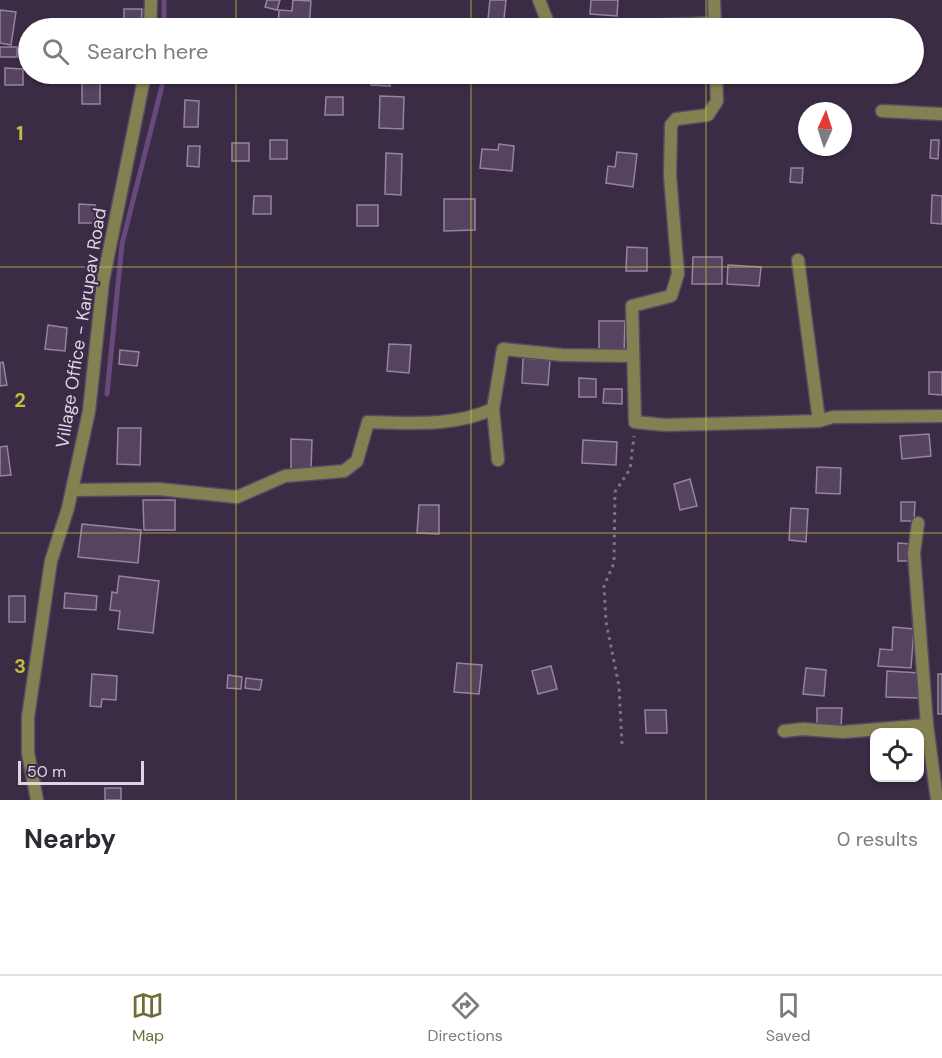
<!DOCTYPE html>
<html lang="en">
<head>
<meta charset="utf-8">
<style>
  body { margin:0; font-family:"DM Sans",sans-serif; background:#f2f2f3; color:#2b2b33 }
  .controls { position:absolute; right:18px; bottom:18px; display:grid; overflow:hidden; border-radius:12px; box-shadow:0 2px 4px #0004 }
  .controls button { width:54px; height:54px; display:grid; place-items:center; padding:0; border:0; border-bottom:2px solid #e1e1e2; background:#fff; color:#2b2b33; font:30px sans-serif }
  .compass { position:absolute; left:798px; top:102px; width:54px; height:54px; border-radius:50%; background:#fff; box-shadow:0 2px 4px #0004; rotate:3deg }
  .scale { position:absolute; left:18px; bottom:15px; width:126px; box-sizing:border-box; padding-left:6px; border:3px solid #ddd4e4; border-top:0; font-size:16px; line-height:21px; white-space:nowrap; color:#ddd4e4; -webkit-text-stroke:4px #3b2c46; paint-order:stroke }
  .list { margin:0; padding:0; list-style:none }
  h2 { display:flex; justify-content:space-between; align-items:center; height:78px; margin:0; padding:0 24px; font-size:26px }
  h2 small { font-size:20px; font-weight:400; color:#7c7c81 }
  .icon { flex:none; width:33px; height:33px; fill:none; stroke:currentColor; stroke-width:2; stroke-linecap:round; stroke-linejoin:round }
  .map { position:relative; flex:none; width:942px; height:800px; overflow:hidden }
  .search { position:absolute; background:#fff; box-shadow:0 2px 4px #0004; left:18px; right:18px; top:18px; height:66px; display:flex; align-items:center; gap:15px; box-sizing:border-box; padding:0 21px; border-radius:33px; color:#7c7c81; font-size:22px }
  .sheet { height:174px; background:#fff }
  nav { display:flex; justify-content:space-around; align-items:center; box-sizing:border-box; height:84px; border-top:2px solid #e1e1e2; background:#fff; font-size:16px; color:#7c7c81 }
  nav a { display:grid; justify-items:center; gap:3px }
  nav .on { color:#6f6d38 }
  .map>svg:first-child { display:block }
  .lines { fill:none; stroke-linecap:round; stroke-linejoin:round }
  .stream { stroke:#68497d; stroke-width:5 }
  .building { fill:#54445f; stroke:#9583a1; stroke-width:1.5 }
  .street-casing { stroke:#584a62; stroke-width:15 }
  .path { stroke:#7d7186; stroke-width:3; stroke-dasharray:3 4.5; stroke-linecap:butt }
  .street { stroke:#838151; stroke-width:12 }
  .grid { fill:none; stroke:#c3bd3e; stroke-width:1.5; stroke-opacity:0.55 }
  .labels { text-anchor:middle; stroke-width:4.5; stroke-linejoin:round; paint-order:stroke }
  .street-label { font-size:18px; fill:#ddd4e4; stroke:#3b2c46 }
  .grid-label { font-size:20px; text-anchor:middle; font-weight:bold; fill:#c3bd3e; stroke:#3b2c46; stroke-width:4.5; stroke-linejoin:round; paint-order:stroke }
</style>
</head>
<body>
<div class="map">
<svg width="942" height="800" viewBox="0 0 942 800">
  <rect width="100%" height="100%" fill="#3b2c46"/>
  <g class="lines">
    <path class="stream" d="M164,0V28
      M107,394L122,244L165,74"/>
  </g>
  <path class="building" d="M267,0H280L277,10L265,7Z
    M293,0L311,1L309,28H278L279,10L292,11Z
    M490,0H506L503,28H487Z
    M591,0H618L617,16L590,14Z
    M124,9H142L141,28H124Z
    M0,10L16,12L11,45L0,43Z
    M735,19L770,21L769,28H734Z
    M0,47H17V57H0Z
    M5,68L23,69V85H5Z
    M82,74H100V104H82Z
    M372,74H391L390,86L371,85Z
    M380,96L404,97L403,129L379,128Z
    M326,97H343V115H325Z
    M185,100L199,101L198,127H184Z
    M270,140H287V159H270Z
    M931,140H939L938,159L930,158Z
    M232,143H249V161H232Z
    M499,144L514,146L512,171L480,168L482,149L498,150Z
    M188,146H200L199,167L187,166Z
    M617,152L637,154L633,187L606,183L608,166L615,167Z
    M386,153L402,154L401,195L385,194Z
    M791,168H803L802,183L790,182Z
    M932,195L942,196V224L931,223Z
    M254,196H271V214H253Z
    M444,199H475V230L444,231Z
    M79,204L95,205V223H79Z
    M357,205H378V226H357Z
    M627,247L647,248V271H626Z
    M693,257H722V284H692Z
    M728,265L761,267L759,286L727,284Z
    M599,321H625L624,353H599Z
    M48,325L67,328L65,351L45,349Z
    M389,344L411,345L409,373L387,371Z
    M120,350L139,352L137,366L119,364Z
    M523,358L550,360L548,385L522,383Z
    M3,362L7,385L0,386V363Z
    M929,372H942V395L929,394Z
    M579,378L596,379V397H579Z
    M604,389H622V404L603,403Z
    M118,428H141L140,465L117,464Z
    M929,434L931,456L902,459L900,436Z
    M291,439L312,440L311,471L291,470Z
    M583,440L617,442L616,465L582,463Z
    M7,446L11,475L0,476V447Z
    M817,467L841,468L840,494L816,493Z
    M690,479L697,506L680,510L674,484Z
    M143,500H175V530H144Z
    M901,502H915L914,521H901Z
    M419,505H439V534L417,533Z
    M791,508L808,509L806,542L789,540Z
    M82,524L141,530L138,563L78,557Z
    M898,543L911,544V561H898Z
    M119,576L159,581L153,633L118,629L120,611L110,610L112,592L117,593Z
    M65,593L97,596L96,610L64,608Z
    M9,596H25V622H9Z
    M893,627L914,629L911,668L878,666L880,649L892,650Z
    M457,663L482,665L479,694L454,692Z
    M551,666L557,689L538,694L532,671Z
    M806,668L826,670L824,696L803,694Z
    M887,671L920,673L918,698L886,697Z
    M92,674L117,676L116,700L102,699L101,707L90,706Z
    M938,674H942V714H938Z
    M228,675L242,677L241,689L227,688Z
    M246,678L262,680L260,690L245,688Z
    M817,708H842L841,726L817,725Z
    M645,710H666L667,733H646Z
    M105,788H121V800H105Z"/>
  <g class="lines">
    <g class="street-casing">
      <path id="street" d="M539,0L550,28
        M714,0L715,28
        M150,28L151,0
        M591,28L715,23
        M716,74L717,101L708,115L676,119L671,125L670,176L678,274L671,296L632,306L635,422L665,425L819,421L833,417L942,416
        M882,111L942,114
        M798,260L819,421
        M493,409L498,460
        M72,490L159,489L237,497L285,476L344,471L357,461L368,422C412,423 453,427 493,409L503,349L562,355L632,356
        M918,523L914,553L927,725L937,800
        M784,731L803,729L843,732L927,725
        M37,800L28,753V717L51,561L68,508L89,411L103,281L145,74"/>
    </g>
    <path class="path" d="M622,744L619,686L606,622L604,586L614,563L615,492L630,469L634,436"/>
    <use href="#street" class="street"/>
  </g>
  <path class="grid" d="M236,0V28M471,0V28M706,0V28M236,74V800M471,74V800M706,74V800M0,267H942M0,533H942"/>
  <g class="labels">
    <g class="street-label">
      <text transform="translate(81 328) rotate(-81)" y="6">Village Office - Karupav Road</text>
    </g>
  </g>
  <g class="grid-label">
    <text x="20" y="140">1</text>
    <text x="20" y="407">2</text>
    <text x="20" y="673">3</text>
  </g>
</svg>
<div class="controls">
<button><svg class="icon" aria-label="locate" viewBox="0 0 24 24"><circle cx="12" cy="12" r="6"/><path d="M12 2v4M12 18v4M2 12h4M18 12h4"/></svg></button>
</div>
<svg class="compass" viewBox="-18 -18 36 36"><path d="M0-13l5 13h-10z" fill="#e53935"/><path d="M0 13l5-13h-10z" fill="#7c7c81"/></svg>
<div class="scale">50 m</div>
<div class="search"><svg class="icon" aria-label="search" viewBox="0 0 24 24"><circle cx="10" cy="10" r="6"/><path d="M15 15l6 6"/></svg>Search here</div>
</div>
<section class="sheet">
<h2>Nearby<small>0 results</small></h2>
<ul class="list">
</ul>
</section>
<nav>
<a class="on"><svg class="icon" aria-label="map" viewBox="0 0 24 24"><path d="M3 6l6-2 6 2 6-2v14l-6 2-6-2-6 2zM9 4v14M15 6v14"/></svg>Map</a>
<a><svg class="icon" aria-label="directions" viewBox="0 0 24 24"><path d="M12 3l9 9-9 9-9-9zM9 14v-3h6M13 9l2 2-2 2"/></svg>Directions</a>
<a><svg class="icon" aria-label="saved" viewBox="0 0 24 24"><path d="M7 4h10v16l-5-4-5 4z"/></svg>Saved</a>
</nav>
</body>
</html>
